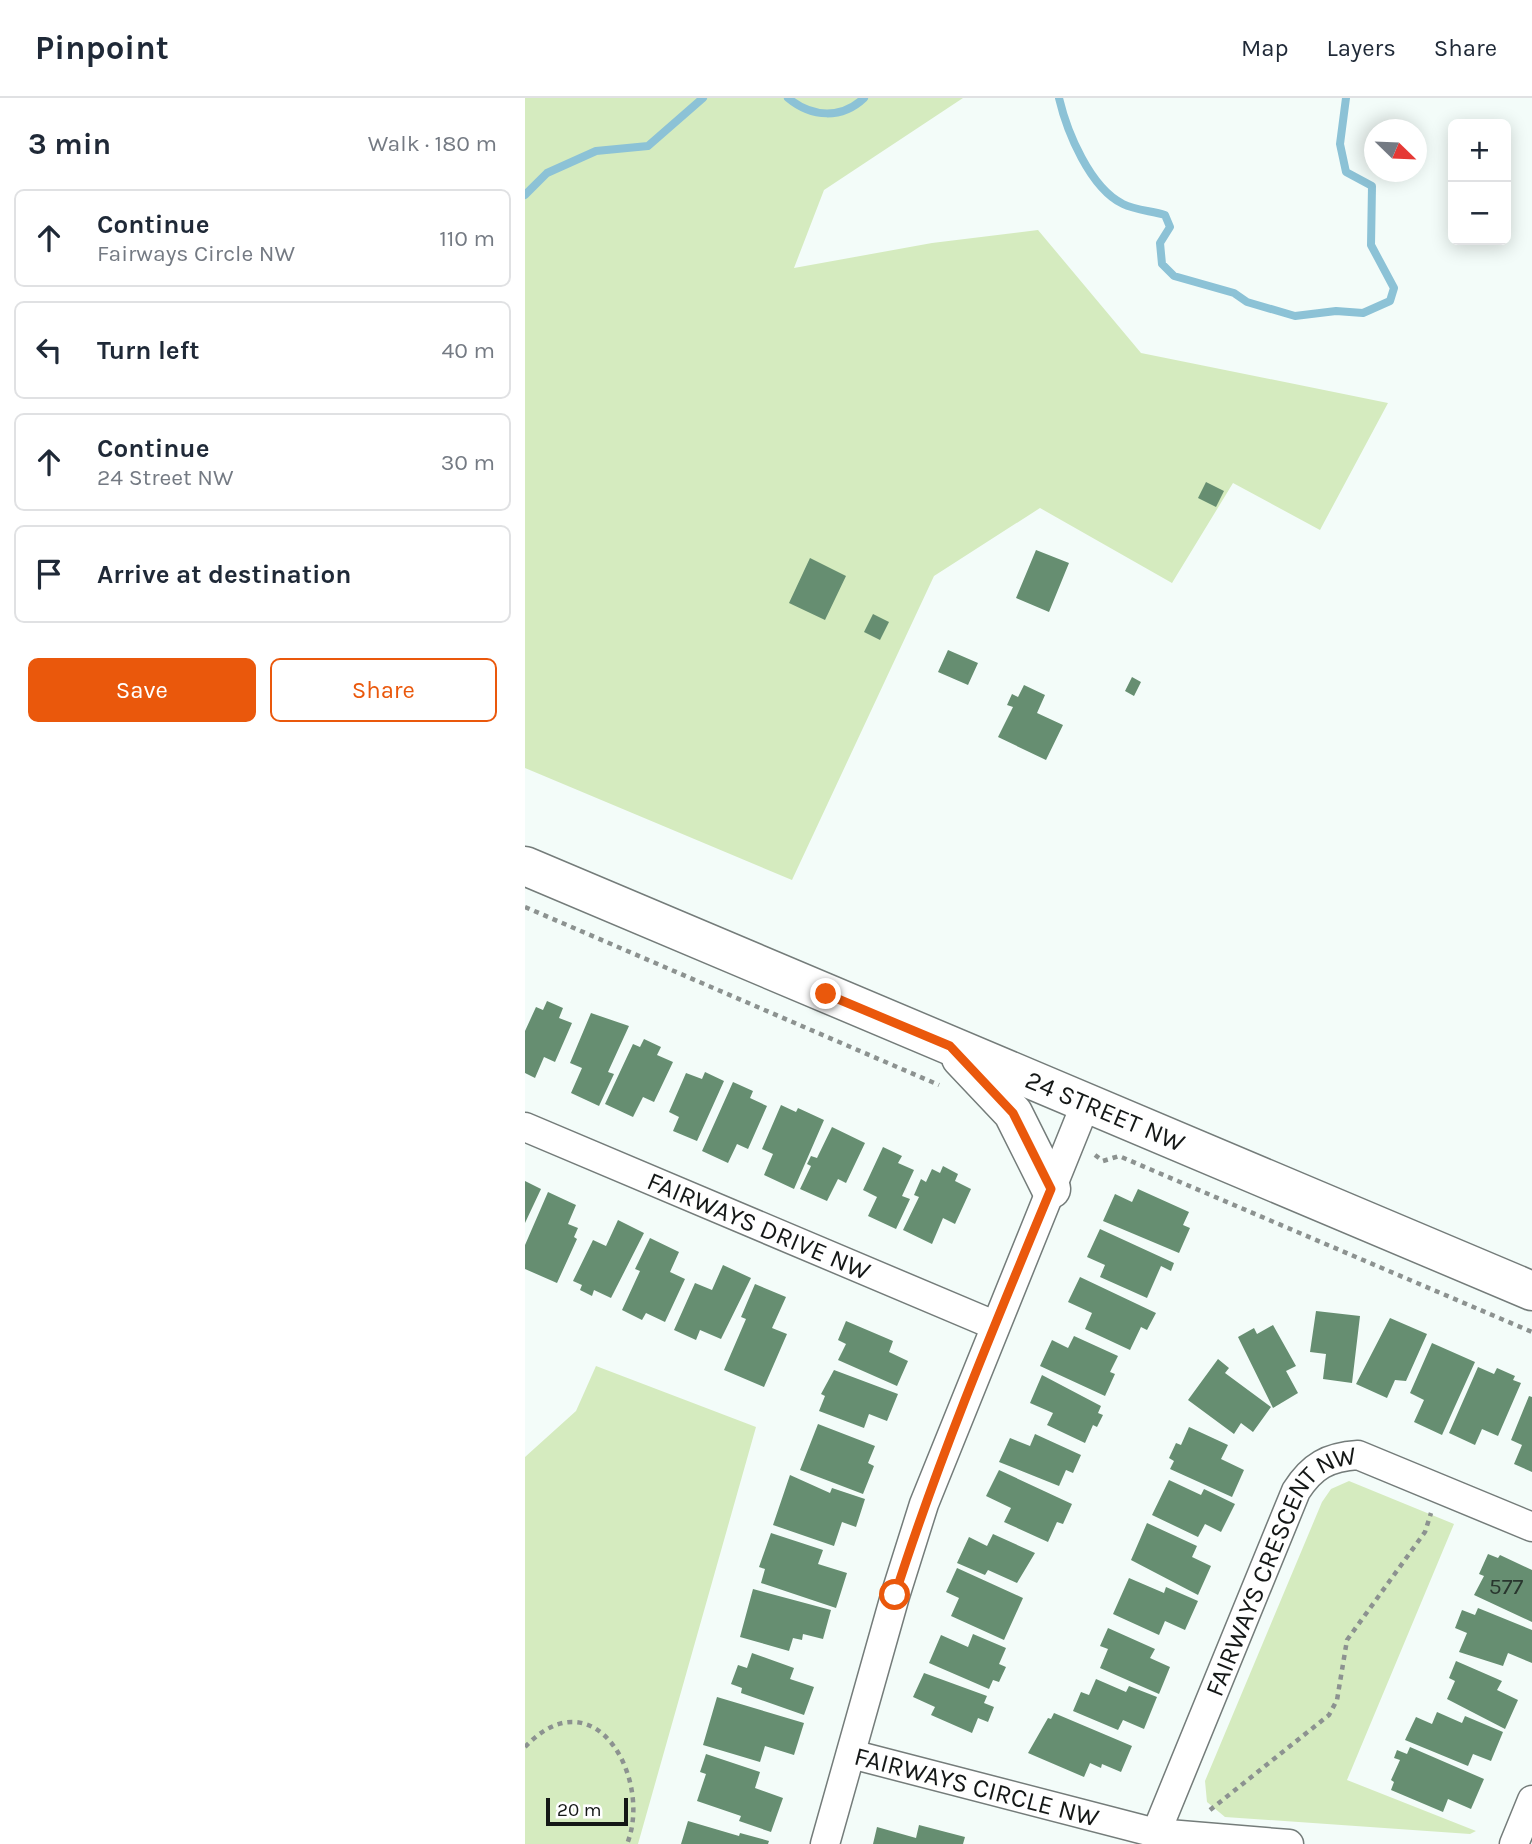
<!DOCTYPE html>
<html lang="en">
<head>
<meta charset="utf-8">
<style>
  body { margin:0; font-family:Karla,sans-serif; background:#f2f2f3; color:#1f2937 }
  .controls { position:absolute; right:21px; top:21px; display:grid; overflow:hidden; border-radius:10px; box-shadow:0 4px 18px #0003 }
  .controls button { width:63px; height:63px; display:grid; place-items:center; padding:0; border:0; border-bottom:2px solid #e0e1e3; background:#fff; color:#1f2937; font:35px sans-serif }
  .compass { position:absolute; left:839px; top:21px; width:63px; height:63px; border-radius:50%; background:#fff; box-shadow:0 4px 18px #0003; rotate:113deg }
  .scale { position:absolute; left:21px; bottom:18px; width:82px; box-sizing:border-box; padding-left:7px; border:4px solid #151817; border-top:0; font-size:19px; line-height:24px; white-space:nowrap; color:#151817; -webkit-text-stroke:5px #fff; paint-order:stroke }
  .stop { position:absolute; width:21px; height:21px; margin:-16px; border:5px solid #ea580c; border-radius:50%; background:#fff }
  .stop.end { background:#ea580c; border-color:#fff; box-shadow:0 2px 7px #0008 }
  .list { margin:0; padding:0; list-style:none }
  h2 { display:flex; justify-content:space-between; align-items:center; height:91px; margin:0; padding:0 28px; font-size:30px }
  h2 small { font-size:23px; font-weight:400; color:#747a83 }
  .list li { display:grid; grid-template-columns:46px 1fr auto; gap:21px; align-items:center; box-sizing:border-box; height:98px; margin:0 14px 14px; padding:0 14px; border:2px solid #e0e1e3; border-radius:10px }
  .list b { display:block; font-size:26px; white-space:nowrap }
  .list p { margin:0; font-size:23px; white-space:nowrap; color:#747a83 }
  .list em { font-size:23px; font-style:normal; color:#747a83 }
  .actions { display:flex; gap:14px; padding:21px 28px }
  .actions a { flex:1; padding:16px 0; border:2px solid #ea580c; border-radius:10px; text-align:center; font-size:24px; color:#ea580c }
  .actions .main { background:#ea580c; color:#fff }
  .icon { flex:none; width:38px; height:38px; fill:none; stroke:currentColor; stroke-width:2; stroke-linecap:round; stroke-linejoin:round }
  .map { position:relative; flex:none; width:1007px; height:1746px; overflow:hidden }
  header { display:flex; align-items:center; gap:42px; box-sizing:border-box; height:98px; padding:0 35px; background:#fff; border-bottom:2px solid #e0e1e3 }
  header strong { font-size:33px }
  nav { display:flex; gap:38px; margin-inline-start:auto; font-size:24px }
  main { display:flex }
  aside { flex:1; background:#fff }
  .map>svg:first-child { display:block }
  .green { fill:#d5ebbf }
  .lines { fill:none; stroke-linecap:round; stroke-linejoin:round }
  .stream { stroke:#8cc2d6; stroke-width:8 }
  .building { fill:#668e71 }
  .street-casing { stroke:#747c7a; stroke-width:31 }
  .secondary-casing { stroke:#747c7a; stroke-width:41 }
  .path { stroke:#8c9290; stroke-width:4.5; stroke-dasharray:5 5; stroke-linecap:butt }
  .street { stroke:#fff; stroke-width:28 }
  .secondary { stroke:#fff; stroke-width:38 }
  .route { stroke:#ea580c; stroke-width:9 }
  .labels { text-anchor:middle; stroke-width:7; stroke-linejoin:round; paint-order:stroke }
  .number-label { font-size:23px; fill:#29362e }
  .street-label { font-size:26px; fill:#151817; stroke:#fff }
</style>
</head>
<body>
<header>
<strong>Pinpoint</strong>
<nav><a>Map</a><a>Layers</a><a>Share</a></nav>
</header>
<main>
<aside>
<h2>3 min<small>Walk · 180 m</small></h2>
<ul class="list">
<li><svg class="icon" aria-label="ahead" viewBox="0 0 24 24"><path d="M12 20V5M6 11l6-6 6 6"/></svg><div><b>Continue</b><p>Fairways Circle NW</p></div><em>110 m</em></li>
<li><svg class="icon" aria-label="left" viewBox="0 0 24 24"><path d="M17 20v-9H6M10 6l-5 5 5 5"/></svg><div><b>Turn left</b></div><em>40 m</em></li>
<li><svg class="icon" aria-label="ahead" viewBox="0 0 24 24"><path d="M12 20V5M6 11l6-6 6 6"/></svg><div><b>Continue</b><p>24 Street NW</p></div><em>30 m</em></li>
<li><svg class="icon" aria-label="arrive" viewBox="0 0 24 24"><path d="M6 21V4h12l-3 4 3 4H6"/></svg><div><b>Arrive at destination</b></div></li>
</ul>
<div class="actions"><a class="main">Save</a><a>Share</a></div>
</aside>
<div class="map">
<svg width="1007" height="1746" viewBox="0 0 1007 1746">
  <rect width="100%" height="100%" fill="#f3fcf9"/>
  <path class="green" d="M0,0H438L299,92L269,170L407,145L513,132L616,255L863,305L795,432L708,385L647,485L515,410L409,478L267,782L0,670Z
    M71,1268L231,1329L113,1746H0V1359L51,1313Z
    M824,1383L929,1426L822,1682L951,1733L945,1736L700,1719L682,1704L680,1683L797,1404L806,1391Z"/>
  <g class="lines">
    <path class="stream" d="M263,0C287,20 317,21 339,0
      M534,0C542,34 565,90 598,106C610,112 627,113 640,117L645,129L635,145L637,166L649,178L709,195L722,204L770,218L811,213L838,215L865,203L869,190L846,147L847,88L821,74L815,46L821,0
      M0,97L22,75L71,53L123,48L178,0"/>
  </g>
  <path class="building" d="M681,384L699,393L691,409L673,400Z
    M511,452L544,465L524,514L491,500Z
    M285,460L321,478L300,522L264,505Z
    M348,516L364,524L355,542L339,534Z
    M423,552L453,565L443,587L413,574Z
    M607,579L616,584L609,598L600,593Z
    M499,587L520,597L512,615L538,627L521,662L473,639L488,609L482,607L487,596L493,599Z
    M22,903L38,910L34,920L47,925L30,964L19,959L10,980L0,975V933L11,909L18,912Z
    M66,915L104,928L83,974L89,976L74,1008L46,995L57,970L45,965Z
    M119,941L136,949L132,957L148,964L129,1004L118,999L108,1019L80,1006L108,946L115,949Z
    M180,974L199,983L172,1043L148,1033L154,1019L144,1014L161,975L177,981Z
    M208,984L228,993L225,1000L242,1008L223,1051L212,1046L203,1065L177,1053Z
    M256,1007L271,1014L273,1010L299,1022L269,1091L239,1077L248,1056L237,1051Z
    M307,1029L340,1045L321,1085L313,1081L302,1103L275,1091L286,1068L282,1066L286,1058L292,1060Z
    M358,1049L377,1058L373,1065L389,1072L377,1098L385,1101L371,1131L343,1118L352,1099L338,1092Z
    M418,1068L433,1076L430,1083L446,1091L430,1126L418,1120L407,1146L378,1132L394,1099L389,1097L396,1081L401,1084L407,1071L415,1075Z
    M0,1083L16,1091L0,1125Z
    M613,1091L664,1114L658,1127L665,1130L654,1155L578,1123L590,1096L607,1104Z
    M23,1094L51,1107L43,1126L53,1130L49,1139L52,1141L32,1185L0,1171V1147Z
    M93,1122L119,1135L86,1200L69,1192L67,1198L55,1192L57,1187L48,1183L68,1142L81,1148Z
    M575,1131L649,1165L646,1173L636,1168L622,1200L575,1179L580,1167L562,1159Z
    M125,1140L154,1154L145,1174L160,1181L140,1224L121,1215L117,1222L97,1212L115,1173L110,1171Z
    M198,1167L226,1180L196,1241L175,1232L171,1242L149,1232L170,1185L187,1192Z
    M555,1179L631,1215L622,1232L616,1229L605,1252L560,1231L567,1215L543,1204Z
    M230,1186L261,1199L247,1230L262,1236L239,1289L199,1272L221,1221L216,1219Z
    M791,1213L835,1218L827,1285L798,1281L801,1256L785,1254Z
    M865,1220L902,1236L881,1283L870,1282L862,1300L831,1286Z
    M321,1223L368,1243L364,1254L383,1263L372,1288L313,1262L321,1246L313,1242Z
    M748,1227L771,1268L761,1273L773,1295L748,1310L713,1239L729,1230L732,1236Z
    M549,1238L593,1258L585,1274L590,1276L580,1298L515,1268L527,1242L543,1250Z
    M907,1245L950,1264L917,1337L889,1324L899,1302L885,1295Z
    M693,1261L704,1270L700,1275L746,1309L728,1334L716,1325L709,1336L663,1302Z
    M953,1269L969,1276L972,1270L990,1278L988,1282L996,1285L973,1338L957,1331L950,1347L924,1335Z
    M309,1272L373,1296L362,1323L344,1316L339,1330L294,1313L300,1298L296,1296Z
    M517,1277L576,1308L573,1315L578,1317L572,1329L568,1327L560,1345L522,1327L528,1315L505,1305Z
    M1004,1298L1007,1299V1374L989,1366L997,1347L986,1342Z
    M293,1326L350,1348L343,1365L349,1368L338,1396L275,1372Z
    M664,1329L703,1347L696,1361L719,1372L707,1399L645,1371L649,1363L644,1360L651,1345L656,1347Z
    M510,1336L556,1357L548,1375L541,1372L534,1388L474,1364L485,1340L505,1348Z
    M474,1372L547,1406L538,1426L532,1424L523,1444L479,1424L486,1410L461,1398Z
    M265,1377L305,1395L307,1390L340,1401L331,1429L317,1424L309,1448L248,1427Z
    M644,1382L676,1397L679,1391L710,1406L696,1434L680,1426L673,1439L627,1417Z
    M622,1425L672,1448L667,1459L686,1468L673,1497L606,1462Z
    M246,1435L298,1452L293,1466L322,1475L311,1510L236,1485L240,1471L234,1469Z
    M468,1436L510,1455L492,1485L463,1472L460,1477L432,1465L444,1439L462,1448Z
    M963,1456L973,1460L975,1457L1007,1472V1524L949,1497L959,1478L954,1476Z
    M432,1470L498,1500L479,1542L426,1518L434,1500L421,1494Z
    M604,1480L639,1495L641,1489L673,1503L660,1532L640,1523L634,1537L588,1516Z
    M228,1491L306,1512L298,1541L278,1536L277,1542L268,1540L264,1553L215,1539Z
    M953,1510L1007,1532V1565L983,1555L978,1568L934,1554L942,1535L930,1530L937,1512L950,1517Z
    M583,1530L630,1551L625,1560L645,1569L634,1596L575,1570L583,1551L575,1548Z
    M448,1536L481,1550L474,1566L481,1569L474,1584L468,1582L464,1591L404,1565L416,1537L443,1549Z
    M227,1555L269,1570L265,1581L289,1589L279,1617L216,1595L217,1590L206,1586L213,1567L222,1570Z
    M931,1563L977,1583L972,1592L993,1602L980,1631L922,1601L930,1583L924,1580Z
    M399,1575L462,1598L459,1605L469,1609L463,1624L453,1620L447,1635L406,1617L410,1609L388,1599Z
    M571,1581L601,1594L604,1588L632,1599L619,1631L598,1622L593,1632L548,1613L556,1594L564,1597Z
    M192,1599L279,1625L269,1657L240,1648L235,1664L178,1647Z
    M912,1614L937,1625L940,1618L978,1634L966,1663L948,1656L943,1668L880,1642L891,1619L907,1626Z
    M529,1615L607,1648L596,1674L577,1666L576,1670L565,1665L559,1679L503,1655L523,1620L526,1621Z
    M885,1649L959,1681L946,1711L923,1701L918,1714L866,1692L869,1684L866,1682L875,1662L869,1660L872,1652L882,1656Z
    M181,1656L235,1674L230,1690L258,1700L246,1734L214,1723L216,1718L172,1703L181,1676L175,1674Z
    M163,1723L214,1738L215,1735L244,1743L243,1746H156Z
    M394,1727L440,1739L438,1746H348L352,1729L391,1740Z"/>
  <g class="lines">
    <g class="street-casing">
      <g id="street">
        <path id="s1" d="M0,1029L469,1227"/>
        <path id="s2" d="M326,1656L631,1735L764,1746"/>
        <path id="s3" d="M631,1735L771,1393C787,1368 803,1359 833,1357L1007,1429"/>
        <path d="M300,1746L370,1498L399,1406L561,1005"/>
        <path d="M989,1746L1007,1702"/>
      </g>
    </g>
    <g class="secondary-casing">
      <g id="secondary">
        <path id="s4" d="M0,768L1007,1193"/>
        <path d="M436,960L488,1015L526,1091"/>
      </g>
    </g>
    <path class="path" d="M0,809L414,987
      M570,1057L578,1063L594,1058L1007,1234
      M0,1649C70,1575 128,1682 102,1746
      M685,1712L804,1617L812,1602L822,1542L900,1434L906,1415"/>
    <use href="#street" class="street"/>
    <use href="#secondary" class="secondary"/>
  </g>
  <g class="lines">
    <path class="route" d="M301,896L425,948L488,1015L526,1091C470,1226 414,1359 370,1497"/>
  </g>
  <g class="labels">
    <g class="number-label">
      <text x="981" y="1496">577</text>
    </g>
    <g class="street-label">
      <text dy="9" stroke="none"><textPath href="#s4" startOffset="630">24 STREET NW</textPath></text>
      <text dy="9" stroke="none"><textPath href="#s1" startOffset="254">FAIRWAYS DRIVE NW</textPath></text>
      <text dy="9" stroke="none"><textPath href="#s3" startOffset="296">FAIRWAYS CRESCENT NW</textPath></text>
      <text dy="9" stroke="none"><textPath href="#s2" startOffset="130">FAIRWAYS CIRCLE NW</textPath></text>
    </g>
  </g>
</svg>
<div class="controls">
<button>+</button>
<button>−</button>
</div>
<svg class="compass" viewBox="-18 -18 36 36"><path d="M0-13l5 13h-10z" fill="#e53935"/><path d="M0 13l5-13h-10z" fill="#747a83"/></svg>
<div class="scale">20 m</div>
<div class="stop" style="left:370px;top:1497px"></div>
<div class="stop end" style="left:301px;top:896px"></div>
</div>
</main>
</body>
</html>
